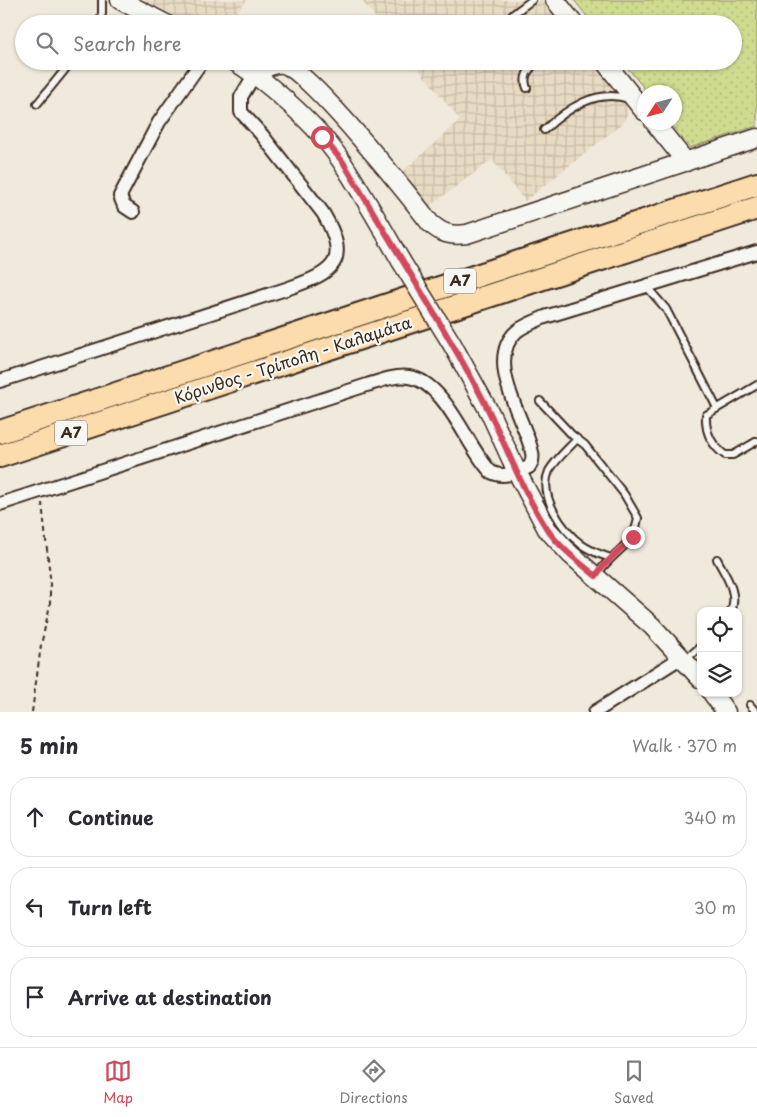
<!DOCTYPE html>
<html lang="en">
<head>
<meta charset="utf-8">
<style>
  body { margin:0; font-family:"Playpen Sans",sans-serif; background:#f7f7f7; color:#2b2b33 }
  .controls { position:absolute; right:15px; bottom:15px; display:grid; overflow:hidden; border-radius:10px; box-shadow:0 1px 4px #0004 }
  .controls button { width:45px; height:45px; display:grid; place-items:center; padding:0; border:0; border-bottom:1px solid #e1e1e2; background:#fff; color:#2b2b33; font:25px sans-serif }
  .compass { position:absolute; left:637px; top:85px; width:45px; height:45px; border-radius:50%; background:#fff; box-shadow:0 1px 4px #0004; rotate:234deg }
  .stop { position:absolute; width:15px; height:15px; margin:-11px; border:4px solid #d1495b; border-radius:50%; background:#fff }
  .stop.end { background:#d1495b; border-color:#fff; box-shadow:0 1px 5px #0008 }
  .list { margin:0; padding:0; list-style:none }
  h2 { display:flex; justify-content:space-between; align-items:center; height:65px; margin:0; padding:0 20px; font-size:21px }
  h2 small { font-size:16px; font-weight:400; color:#7c7c81 }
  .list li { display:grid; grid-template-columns:32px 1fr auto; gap:15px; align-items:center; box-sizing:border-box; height:80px; margin:0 10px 10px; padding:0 10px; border:1px solid #e1e1e2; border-radius:20px }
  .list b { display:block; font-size:19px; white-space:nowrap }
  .list em { font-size:16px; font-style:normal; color:#7c7c81 }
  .icon { flex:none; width:28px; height:28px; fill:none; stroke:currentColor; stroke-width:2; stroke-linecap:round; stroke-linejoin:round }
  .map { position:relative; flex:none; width:757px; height:712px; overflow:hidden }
  .search { position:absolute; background:#fff; box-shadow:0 1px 4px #0004; left:15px; right:15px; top:15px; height:55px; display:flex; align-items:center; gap:12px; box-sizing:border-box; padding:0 18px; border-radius:28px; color:#7c7c81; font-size:19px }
  .sheet { height:335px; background:#fff }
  nav { display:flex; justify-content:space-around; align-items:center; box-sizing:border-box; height:70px; border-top:1px solid #e1e1e2; background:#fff; font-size:14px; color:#7c7c81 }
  nav a { display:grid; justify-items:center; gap:2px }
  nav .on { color:#d1495b }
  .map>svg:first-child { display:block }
  .industrial { fill:url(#industrial-grid) }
  .grass { fill:url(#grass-dots); stroke:#858256 }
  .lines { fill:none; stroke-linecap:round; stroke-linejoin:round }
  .lane-casing { stroke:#3b2a1e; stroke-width:10 }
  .street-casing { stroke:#3b2a1e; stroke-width:16 }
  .secondary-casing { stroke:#3b2a1e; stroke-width:21 }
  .highway-casing { stroke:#3b2a1e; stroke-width:26 }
  .path { stroke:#3b2a1e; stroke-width:2; stroke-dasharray:5 4; stroke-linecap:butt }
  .lane { stroke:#f6f6f2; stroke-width:6 }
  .street { stroke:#f6f6f2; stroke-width:12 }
  .secondary { stroke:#f6f6f2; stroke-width:18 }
  .highway { stroke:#fcdcac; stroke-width:22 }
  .secondary-bridge-casing { stroke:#3b2a1e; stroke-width:21; stroke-linecap:butt }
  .secondary-bridge { stroke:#f6f6f2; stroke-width:18 }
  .route { stroke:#d1495b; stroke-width:6 }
  .labels { text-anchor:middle; stroke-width:4.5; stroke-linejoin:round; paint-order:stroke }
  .shield { fill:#f6f6f2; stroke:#73675e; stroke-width:1 }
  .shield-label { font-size:15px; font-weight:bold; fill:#3b2a1e }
  .street-label { font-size:16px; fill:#3b2a1e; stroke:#f6f6f2 }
</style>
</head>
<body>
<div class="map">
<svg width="757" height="712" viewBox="0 0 757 712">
  <defs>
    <pattern id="industrial-grid" width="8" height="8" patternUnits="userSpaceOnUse" patternTransform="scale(1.25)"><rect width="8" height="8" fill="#e8dbc4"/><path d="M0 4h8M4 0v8" fill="none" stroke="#c8bca8"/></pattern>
    <pattern id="grass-dots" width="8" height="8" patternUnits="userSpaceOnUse" patternTransform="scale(1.25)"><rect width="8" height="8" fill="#cfdb8f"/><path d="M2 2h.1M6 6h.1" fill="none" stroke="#b3bc7b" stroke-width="1.8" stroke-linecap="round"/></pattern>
  </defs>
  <rect width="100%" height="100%" fill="#f0eadd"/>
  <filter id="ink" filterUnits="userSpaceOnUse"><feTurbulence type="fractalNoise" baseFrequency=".02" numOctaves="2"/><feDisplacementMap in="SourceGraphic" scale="10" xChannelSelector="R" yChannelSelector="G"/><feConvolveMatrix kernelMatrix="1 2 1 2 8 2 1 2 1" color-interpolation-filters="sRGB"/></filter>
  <g filter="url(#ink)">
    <path class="industrial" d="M132,0H247L226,24H179Z
      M361,0H544L563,24H381Z
      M412,61H593L624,101L628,113L622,124L525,201L492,160L427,208L400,174L460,120Z"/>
    <path class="grass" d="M574,0H757V126L690,148L670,123L674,122V92H647L622,61H733V24H593Z"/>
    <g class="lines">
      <g class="lane-casing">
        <path id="lane" d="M98,24L102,14V0
          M500,24L532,0
          M589,61L603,62
          M527,88C522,76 529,70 537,61
          M37,104L72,61
          M544,130C567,109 596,88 629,99
          M647,287L666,309L717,408
          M757,385L706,415C705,432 711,445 725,455H733L757,441
          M540,401L572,435L585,445L624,494L638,518C634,547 611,552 597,575
          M577,439C568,449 556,459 549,471C538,496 563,531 582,545C591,551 601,555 611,558
          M717,559C725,575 739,593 731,611
          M685,660L701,646
          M750,705L756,712"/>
      </g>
      <g class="street-casing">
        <path id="street" d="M133,212L124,206L120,196L159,122L202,61
          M0,381L289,288C335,272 351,261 323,213L262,135L241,112V97L255,74
          M0,504L367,385C380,381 395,375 409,377C446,382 467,448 491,472C504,479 517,472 529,467C535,459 532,451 529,442C519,411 486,358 517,331C525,325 536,321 545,317L757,252
          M595,712L682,657"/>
      </g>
      <g class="secondary-casing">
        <path id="secondary" d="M120,0L166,24
          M555,0L574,24
          M234,61C270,83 319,127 342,162C363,194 382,228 401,261
          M604,61L644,111
          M255,74C263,69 273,62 283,64C306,67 411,198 430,223C442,234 451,236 467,234L757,138
          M654,122L686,162
          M452,344L490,413L517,472L547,529L570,554L652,626L701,679
          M712,693L726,712"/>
      </g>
      <g class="highway-casing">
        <path id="highway" d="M0,432L757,184
          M0,456L757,208"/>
      </g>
      <path class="path" d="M32,712L41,645L50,605V577L42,503"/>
      <use href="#lane" class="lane"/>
      <use href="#street" class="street"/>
      <use href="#secondary" class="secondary"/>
      <use href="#highway" class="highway"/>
      <g class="secondary-bridge-casing">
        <path id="secondary-bridge" d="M401,261L452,344"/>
      </g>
      <use href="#secondary-bridge" class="secondary-bridge"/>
    </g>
  </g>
  <g class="lines" filter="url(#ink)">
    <path class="route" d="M322,137L343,162C388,238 436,313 478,390C503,435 519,486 547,529C560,548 579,562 596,576L602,567L633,537"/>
  </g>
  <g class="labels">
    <g class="shield">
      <rect x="444" y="268.5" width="32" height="25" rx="4"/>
      <rect x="55" y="420.5" width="32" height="25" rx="4"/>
    </g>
    <g class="shield-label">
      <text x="460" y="286">Α7</text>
      <text x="71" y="438">Α7</text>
    </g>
    <g class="street-label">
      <text transform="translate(293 360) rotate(-18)" y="6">Κόρινθος - Τρίπολη - Καλαμάτα</text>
    </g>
  </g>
</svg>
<div class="controls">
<button><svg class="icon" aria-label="locate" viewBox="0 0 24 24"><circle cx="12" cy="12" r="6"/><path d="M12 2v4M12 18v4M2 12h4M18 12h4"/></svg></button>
<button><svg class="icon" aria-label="layers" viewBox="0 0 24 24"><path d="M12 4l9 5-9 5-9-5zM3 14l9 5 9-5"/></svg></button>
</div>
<svg class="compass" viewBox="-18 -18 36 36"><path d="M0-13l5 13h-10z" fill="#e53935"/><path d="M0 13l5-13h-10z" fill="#7c7c81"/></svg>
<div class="stop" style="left:322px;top:137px"></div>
<div class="stop end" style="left:633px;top:537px"></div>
<div class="search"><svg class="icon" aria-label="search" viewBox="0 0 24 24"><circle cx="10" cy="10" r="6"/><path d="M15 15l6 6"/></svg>Search here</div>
</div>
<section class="sheet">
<h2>5 min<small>Walk · 370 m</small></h2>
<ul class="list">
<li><svg class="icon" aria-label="ahead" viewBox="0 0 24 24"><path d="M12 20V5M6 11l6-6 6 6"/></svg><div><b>Continue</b></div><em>340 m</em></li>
<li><svg class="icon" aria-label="left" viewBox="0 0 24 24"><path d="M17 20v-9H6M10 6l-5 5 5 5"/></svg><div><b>Turn left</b></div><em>30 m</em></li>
<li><svg class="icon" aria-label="arrive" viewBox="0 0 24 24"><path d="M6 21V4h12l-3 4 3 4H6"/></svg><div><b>Arrive at destination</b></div></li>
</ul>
</section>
<nav>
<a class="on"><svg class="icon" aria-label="map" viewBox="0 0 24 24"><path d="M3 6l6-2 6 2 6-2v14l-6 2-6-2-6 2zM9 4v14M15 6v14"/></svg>Map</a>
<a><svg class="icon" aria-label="directions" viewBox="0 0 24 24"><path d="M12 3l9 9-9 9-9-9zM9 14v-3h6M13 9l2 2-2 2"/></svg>Directions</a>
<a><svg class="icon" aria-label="saved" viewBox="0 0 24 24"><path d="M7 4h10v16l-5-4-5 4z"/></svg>Saved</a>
</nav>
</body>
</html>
